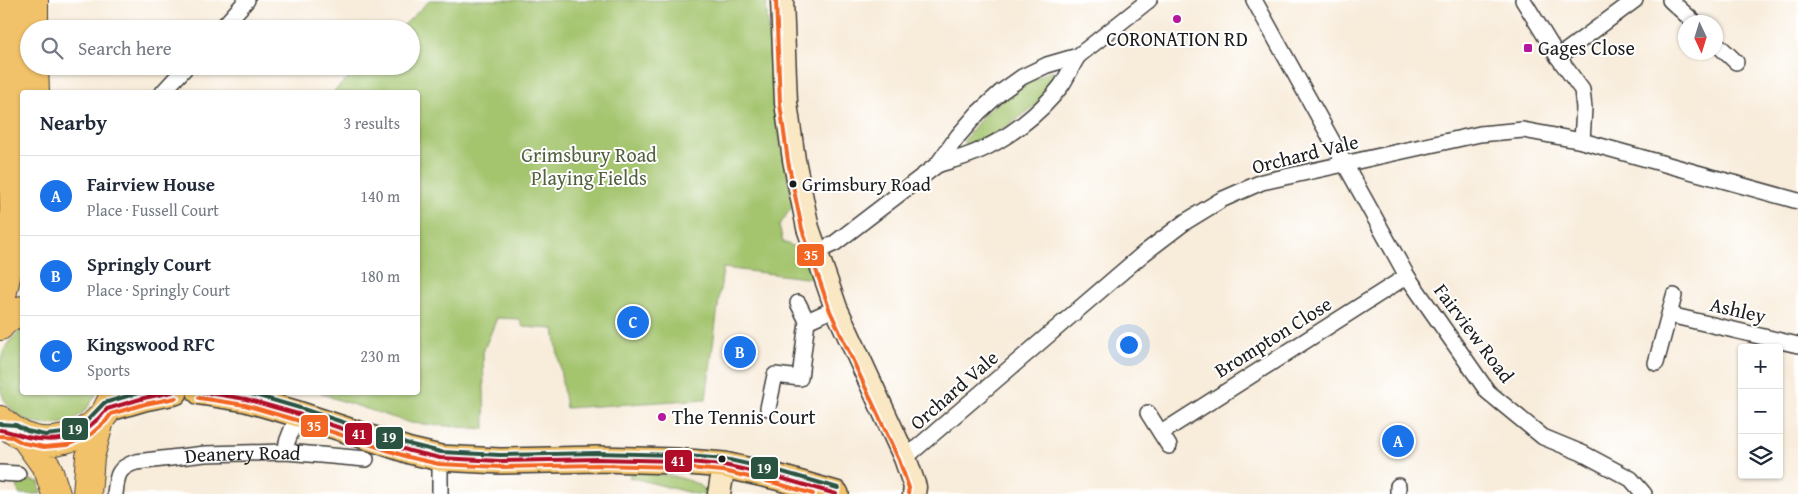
<!DOCTYPE html>
<html lang="en">
<head>
<meta charset="utf-8">
<style>
  body { margin:0; font-family:"Gentium Book Plus",serif; background:#f2f2f3; color:#1f2937 }
  .controls { position:absolute; right:15px; bottom:15px; display:grid; overflow:hidden; border-radius:5px; box-shadow:0 1px 4px #0004 }
  .controls button { width:45px; height:45px; display:grid; place-items:center; padding:0; border:0; border-bottom:1px solid #e0e1e3; background:#fff; color:#1f2937; font:25px sans-serif }
  .compass { position:absolute; left:1678px; top:15px; width:45px; height:45px; border-radius:50%; background:#fff; box-shadow:0 1px 4px #0004; rotate:176deg }
  .you { position:absolute; left:1128px; top:344px; width:18px; height:18px; margin:-12px; border:4px solid #fff; border-radius:50%; background:#1a73e8; box-shadow:0 0 0 8px #1a73e833 }
  .badge { display:grid; place-items:center; width:32px; height:32px; border-radius:50%; background:#1a73e8; color:#fff; font-size:16px; font-weight:700 }
  .pin { position:absolute; translate:-50% -50%; border:2px solid #fff; box-shadow:0 1px 5px #0006 }
  .list { margin:0; padding:0; list-style:none }
  h2 { display:flex; justify-content:space-between; align-items:center; height:65px; margin:0; padding:0 20px; font-size:21px }
  h2 small { font-size:16px; font-weight:400; color:#747a83 }
  .list li { display:grid; grid-template-columns:32px 1fr auto; gap:15px; align-items:center; box-sizing:border-box; height:80px; padding:0 20px; border-top:1px solid #e0e1e3 }
  .list b { display:block; font-size:19px; white-space:nowrap }
  .list p { margin:0; font-size:16px; white-space:nowrap; color:#747a83 }
  .list em { font-size:16px; font-style:normal; color:#747a83 }
  .icon { flex:none; width:28px; height:28px; fill:none; stroke:currentColor; stroke-width:2; stroke-linecap:round; stroke-linejoin:round }
  .map { position:relative; flex:none; width:1798px; height:494px; overflow:hidden }
  .search { position:absolute; background:#fff; box-shadow:0 1px 4px #0004; left:20px; top:20px; width:400px; height:55px; display:flex; align-items:center; gap:12px; box-sizing:border-box; padding:0 18px; border-radius:28px; color:#747a83; font-size:19px }
  .panel { position:absolute; background:#fff; box-shadow:0 1px 4px #0004; left:20px; top:90px; width:400px; height:305px; border-radius:5px }
  .map>svg:first-child { display:block }
  .green { fill:#a4c56e; stroke:#607045 }
  .lines { fill:none; stroke-linecap:round; stroke-linejoin:round }
  .street-casing { stroke:#3d3b38; stroke-width:18 }
  .secondary-casing { stroke:#3d3b38; stroke-width:25 }
  .primary-casing { stroke:#3d3b38; stroke-width:28 }
  .highway-casing { stroke:#3d3b38; stroke-width:30 }
  .street { stroke:#fff; stroke-width:15 }
  .secondary { stroke:#fae7c3; stroke-width:22 }
  .primary { stroke:#f2c26a; stroke-width:25 }
  .highway { stroke:#f2c26a; stroke-width:28 }
  .bus-1-casing { stroke:#fff; stroke-width:8 }
  .bus-2-casing { stroke:#fff; stroke-width:8 }
  .bus-3-casing { stroke:#fff; stroke-width:8 }
  .bus-1 { stroke:#b10d28; stroke-width:4 }
  .bus-2 { stroke:#f26522; stroke-width:4 }
  .bus-3 { stroke:#2b5341; stroke-width:4 }
  .poi-dot { fill:#b5179e; stroke:#fff; stroke-width:2 }
  .bus-dot { fill:#1c1c1c; stroke:#fff; stroke-width:2 }
  .labels { text-anchor:middle; stroke-width:4; stroke-linejoin:round; paint-order:stroke }
  .bus-label { font-size:19px; fill:#1c1c1c; stroke:#fff; text-anchor:start }
  .poi-label { font-size:20px; fill:#1c1c1c; stroke:#fff; text-anchor:start }
  .street-label { font-size:20px; fill:#1c1c1c; stroke:#fff }
  .park-label { font-size:20px; fill:#52603d; stroke:#fff }
  .line-badge { stroke:#fff; stroke-width:2 }
  .badge-label { font-size:14px; text-anchor:middle; font-weight:bold; fill:#fff }
</style>
</head>
<body>
<div class="map">
<svg width="1798" height="494" viewBox="0 0 1798 494">
  <rect width="100%" height="100%" fill="#fff"/>
  <filter id="ink" filterUnits="userSpaceOnUse"><feTurbulence type="fractalNoise" baseFrequency=".02" numOctaves="2"/><feDisplacementMap in="SourceGraphic" scale="10" xChannelSelector="R" yChannelSelector="G"/><feConvolveMatrix kernelMatrix="1 2 1 2 8 2 1 2 1" color-interpolation-filters="sRGB"/></filter>
  <filter id="wash" filterUnits="userSpaceOnUse"><feTurbulence type="fractalNoise" baseFrequency=".0096" numOctaves="4" result="noise"/><feDisplacementMap in="SourceGraphic" scale="20" xChannelSelector="R" yChannelSelector="G"/><feGaussianBlur stdDeviation="1.12" result="paint"/><feColorMatrix in="noise" values="0 0 0 0 0 0 0 0 0 0 0 0 0 0 0 0 0 1.4 0 .05"/><feComposite in="paint" operator="in"/></filter>
  <g filter="url(#wash)">
    <rect width="100%" height="100%" fill="#f8ecda"/>
    <path class="green" d="M430,0H766L774,107L793,205L779,226L783,242L805,251L814,279L723,268L706,399L566,408L554,329L523,327L519,319L497,318L483,352L485,429L410,423L333,398L321,393L418,392V92H333L361,66H411V29H400Z
      M1049,72H1054L1056,75C1052,102 996,134 973,145L969,146L964,143V141C971,132 978,122 986,113C1003,95 1026,82 1049,72Z
      M22,330V392L97,393C91,402 86,413 75,418C50,432 16,424 3,397C0,389 0,380 0,371C0,353 7,340 22,330Z
      M631,473C651,472 698,476 709,494H695L629,477Z
      M16,478L39,482L41,494H19Z"/>
  </g>
  <g filter="url(#ink)">
    <g class="lines">
      <g class="street-casing">
        <g id="street">
          <path d="M1254,0L1407,276L1488,392L1543,437L1582,453L1631,479L1644,494"/>
          <path d="M1523,0L1558,57L1582,90L1584,108L1582,141"/>
          <path d="M1670,0L1694,22"/>
          <path d="M221,29L247,0"/>
          <path d="M1716,43L1736,62"/>
          <path d="M1558,57L1635,0"/>
          <path d="M163,92L187,66"/>
          <path d="M937,165C949,161 962,158 974,153C1006,140 1040,114 1061,86C1068,76 1072,65 1078,56"/>
          <path d="M816,252L835,243L937,165L958,136L978,113L1001,92L1022,77L1047,65L1078,56L1149,0"/>
          <path d="M798,303L807,321"/>
          <path d="M1670,315L1798,345"/>
          <path d="M1656,363L1674,296"/>
          <path d="M768,408L775,375L800,378L807,321L836,308"/>
          <path d="M1148,413L1169,446"/>
          <path d="M1161,433L1407,276"/>
          <path d="M286,452L287,442L298,414"/>
          <path d="M905,458L1143,254L1185,222L1221,200L1262,182L1480,134L1523,130L1582,141L1798,201"/>
          <path d="M0,473L18,474"/>
          <path d="M1398,486V494"/>
          <path id="s1" d="M115,494C117,476 117,468 136,462L205,454L286,452L366,459"/>
          <path d="M440,494V458"/>
        </g>
      </g>
      <g class="secondary-casing">
        <path id="secondary" d="M782,0L786,103L794,160L808,228L836,308L905,458L915,487L914,494
          M719,494L724,465"/>
      </g>
      <g class="primary-casing">
        <path id="primary" d="M200,392L246,399L298,414L410,451L440,458L500,461L598,459L676,461L724,465L777,477L836,494
          M107,409L144,398L175,392"/>
      </g>
      <g class="highway-casing">
        <path id="highway" d="M34,29V0
          M34,66L35,92
          M0,305L11,254L14,208L9,73V0
          M0,326L5,320L22,310
          M0,420C7,426 14,432 23,436C49,448 83,438 102,417C108,410 111,401 115,392
          M25,437L48,469L56,494
          M87,494L90,457L101,417"/>
      </g>
      <use href="#street" class="street"/>
      <use href="#secondary" class="secondary"/>
      <use href="#primary" class="primary"/>
      <use href="#highway" class="highway"/>
      <g class="bus-1-casing">
        <path id="bus-1" d="M203,392L246,399L298,414L410,451L440,458L500,461L598,459L676,461L724,465L777,477L836,494
          M107,409L144,398L172,392
          M0,430C9,431 18,435 27,437C61,445 85,436 107,409"/>
      </g>
      <g class="bus-2-casing">
        <path id="bus-2" d="M776,0L780,104L788,161L802,229L830,311L899,460L909,488L908,493
          M199,398L245,405L296,420L408,457L439,464L500,467L598,465L676,467L723,471L775,483L813,494
          M0,436L12,437L23,443L44,447L67,445L89,436L106,421L111,414L145,404L176,398"/>
      </g>
      <g class="bus-3-casing">
        <path id="bus-3" d="M245,392L300,408L412,445L441,452L500,455L598,453L676,455L725,459L779,471L838,488
          M0,424L16,425L27,431L45,435L64,433L82,426L104,403L141,392"/>
      </g>
      <use href="#bus-1" class="bus-1"/>
      <use href="#bus-2" class="bus-2"/>
      <use href="#bus-3" class="bus-3"/>
    </g>
  </g>
  <g class="poi-dot">
    <circle cx="1177" cy="19" r="5"/>
    <rect x="1523" y="43" width="10" height="10" rx="2.5"/>
    <circle cx="662" cy="417" r="5"/>
  </g>
  <g class="bus-dot">
    <circle cx="793" cy="184" r="4.5"/>
    <circle cx="722" cy="459" r="4.5"/>
  </g>
  <g class="labels">
    <g class="bus-label">
      <text x="802" y="191">Grimsbury Road</text>
    </g>
    <g class="poi-label">
      <text x="1177" y="46" text-anchor="middle">CORONATION RD</text>
      <text x="1538" y="55">Gages Close</text>
      <text x="672" y="424">The Tennis Court</text>
    </g>
    <g class="street-label">
      <text transform="translate(1305 154) rotate(-14)" y="7">Orchard Vale</text>
      <text transform="translate(1738 310) rotate(13)" y="7">Ashley</text>
      <text transform="translate(1474 333) rotate(53)" y="7">Fairview Road</text>
      <text transform="translate(1273 337) rotate(-32)" y="7">Brompton Close</text>
      <text transform="translate(954 390) rotate(-41)" y="7">Orchard Vale</text>
      <text dy="7" stroke="none"><textPath href="#s1" startOffset="149">Deanery Road</textPath></text>
    </g>
    <g class="park-label">
      <text x="589" y="162">Grimsbury Road<tspan x="589" dy="23">Playing Fields</tspan></text>
    </g>
  </g>
  <g class="line-badge">
    <rect x="796" y="243" width="29" height="24" rx="5" fill="#f26522"/>
    <rect x="300" y="414" width="29" height="24" rx="5" fill="#f26522"/>
    <rect x="61" y="417" width="28" height="24" rx="5" fill="#2b5341"/>
    <rect x="344" y="422" width="29" height="24" rx="5" fill="#b10d28"/>
    <rect x="375" y="426" width="29" height="24" rx="5" fill="#2b5341"/>
    <rect x="664" y="449" width="29" height="24" rx="5" fill="#b10d28"/>
    <rect x="750" y="456" width="29" height="24" rx="5" fill="#2b5341"/>
  </g>
  <g class="badge-label">
    <text x="811" y="260">35</text>
    <text x="314" y="431">35</text>
    <text x="75" y="434">19</text>
    <text x="359" y="439">41</text>
    <text x="389" y="442">19</text>
    <text x="678" y="466">41</text>
    <text x="764" y="473">19</text>
  </g>
</svg>
<div class="controls">
<button>+</button>
<button>−</button>
<button><svg class="icon" aria-label="layers" viewBox="0 0 24 24"><path d="M12 4l9 5-9 5-9-5zM3 14l9 5 9-5"/></svg></button>
</div>
<svg class="compass" viewBox="-18 -18 36 36"><path d="M0-13l5 13h-10z" fill="#e53935"/><path d="M0 13l5-13h-10z" fill="#747a83"/></svg>
<div class="you"></div>
<div class="pin badge" style="left:1398px;top:441px">A</div>
<div class="pin badge" style="left:740px;top:352px">B</div>
<div class="pin badge" style="left:633px;top:322px">C</div>
<div class="search"><svg class="icon" aria-label="search" viewBox="0 0 24 24"><circle cx="10" cy="10" r="6"/><path d="M15 15l6 6"/></svg>Search here</div>
<section class="panel">
<h2>Nearby<small>3 results</small></h2>
<ul class="list">
<li><span class="badge">A</span><div><b>Fairview House</b><p>Place · Fussell Court</p></div><em>140 m</em></li>
<li><span class="badge">B</span><div><b>Springly Court</b><p>Place · Springly Court</p></div><em>180 m</em></li>
<li><span class="badge">C</span><div><b>Kingswood RFC</b><p>Sports</p></div><em>230 m</em></li>
</ul>
</section>
</div>
</body>
</html>
